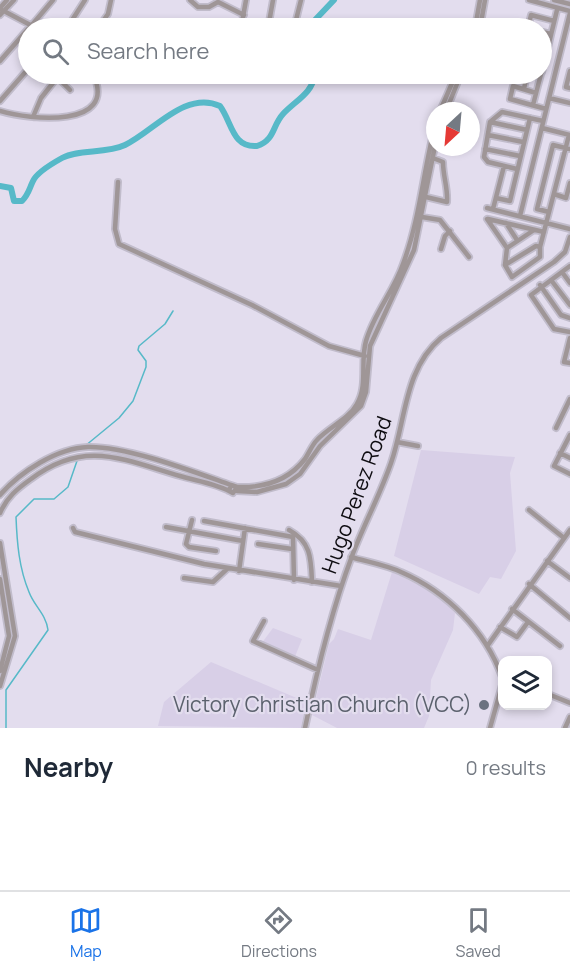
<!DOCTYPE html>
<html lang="en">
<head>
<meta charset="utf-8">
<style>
  body { margin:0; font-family:Manrope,sans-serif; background:#f2f2f3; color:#1f2937 }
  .controls { position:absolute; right:18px; bottom:18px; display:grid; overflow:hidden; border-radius:12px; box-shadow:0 3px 9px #0003 }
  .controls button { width:54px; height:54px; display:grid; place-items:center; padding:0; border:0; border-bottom:2px solid #e0e1e3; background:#fff; color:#1f2937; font:30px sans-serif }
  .compass { position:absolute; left:426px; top:102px; width:54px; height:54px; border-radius:50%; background:#fff; box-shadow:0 3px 9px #0003; rotate:206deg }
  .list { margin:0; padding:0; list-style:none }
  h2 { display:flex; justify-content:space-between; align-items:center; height:78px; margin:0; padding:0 24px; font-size:26px }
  h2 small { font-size:20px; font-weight:400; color:#747a83 }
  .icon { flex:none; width:33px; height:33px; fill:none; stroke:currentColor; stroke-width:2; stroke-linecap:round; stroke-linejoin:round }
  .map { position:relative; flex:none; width:570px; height:728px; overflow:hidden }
  .search { position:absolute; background:#fff; box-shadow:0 3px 9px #0003; left:18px; right:18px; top:18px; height:66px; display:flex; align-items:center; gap:15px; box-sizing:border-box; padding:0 21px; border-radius:33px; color:#747a83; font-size:22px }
  .sheet { height:162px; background:#fff }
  nav { display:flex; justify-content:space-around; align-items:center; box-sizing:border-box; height:84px; border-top:2px solid #e0e1e3; background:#fff; font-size:16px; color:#747a83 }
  nav a { display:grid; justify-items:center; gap:3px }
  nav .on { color:#1a73e8 }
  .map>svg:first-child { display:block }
  .built { fill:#d8cfe7 }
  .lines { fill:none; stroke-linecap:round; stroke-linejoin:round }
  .stream { stroke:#57b9c8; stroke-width:1.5 }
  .river { stroke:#57b9c8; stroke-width:6 }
  .minor-casing { stroke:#c1bccb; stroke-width:8 }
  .minor { stroke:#9f9697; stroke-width:4.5 }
  .worship-dot { fill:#6b7280; stroke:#e3ddee; stroke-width:2 }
  .labels { text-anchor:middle; stroke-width:4.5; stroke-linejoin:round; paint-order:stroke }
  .street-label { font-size:21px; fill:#0e0c11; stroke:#e3ddee }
  .worship-label { font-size:21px; fill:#5b616d; stroke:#e3ddee; text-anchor:end }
</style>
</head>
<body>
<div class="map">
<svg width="570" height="728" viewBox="0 0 570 728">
  <rect width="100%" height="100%" fill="#e3ddee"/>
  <path class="built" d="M421,450L515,457L510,473L516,551L501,579L490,577L479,594L394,556Z
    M392,572L437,594L455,613L453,630L431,680L429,716L424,728H337L312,715L329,644L334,639L338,629L371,640Z
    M273,628L302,639L294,659L261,644Z
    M211,662L306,702L301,728L158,726L164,702Z"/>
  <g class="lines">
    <path class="stream" d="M85,446L119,418L133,401L146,367V361L138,350L139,346L165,324L173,311
      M6,728V690L48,630C46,614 34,606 29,592C19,568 17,543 16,517L34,499H54L68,487L78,458"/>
    <path class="river" d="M312,28L315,20L334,0
      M0,186L11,188L14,201H22C29,194 29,189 33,181C37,172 53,163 62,158C78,149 106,154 125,145C153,132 185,90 220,106C232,122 232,148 257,146C275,140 272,126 283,114C296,100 312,94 315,74"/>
    <g class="minor-casing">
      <path id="minor" d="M190,0L198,7H209L218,2
        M529,0L570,11
        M554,0L570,4
        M218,2L244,15
        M0,8L7,0
        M0,9L36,28
        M0,15L14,0
        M31,26L53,0
        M67,28L85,0
        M98,28L108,14L111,0
        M241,28L246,0
        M268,28L273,0
        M294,28L301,0
        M475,28L480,0
        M480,28L485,0
        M528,28L531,15L554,21
        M542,32L551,34
        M0,61L28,29
        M570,71L566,87L570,88
        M542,72L557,10
        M246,74L269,80L280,74
        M57,77L70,90
        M524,89L527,74
        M536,93L513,86L510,99L546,109
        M549,98L570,103
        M0,101L28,69
        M533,105L541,74
        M0,111C29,120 119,129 93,74
        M440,111L456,74
        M446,111L461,74
        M33,117L41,98L60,74
        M490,122L527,130
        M542,128L570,135
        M488,135L523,142
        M485,149L520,156
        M517,169L488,162L484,157L490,122L502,112L543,121
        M118,182L115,229L119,244L252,305L329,346L365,356
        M554,194L566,198L570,183
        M426,197L447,202C448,187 443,177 443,162L433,158
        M496,198L510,201L530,118
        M487,208L570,229
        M493,209L504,166
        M549,212L537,209L553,145L570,149
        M520,216L570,13
        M422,217L440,220L469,257
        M487,219L507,248L505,265L512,277L540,257V247L569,135
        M488,219L544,232
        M506,223L517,240
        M507,248L534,230
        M441,249L445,236L450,231
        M505,265L536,246L540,247
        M570,266L531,295L554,329L570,332
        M562,272L570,283
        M551,280L570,305
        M540,285L561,315L570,318
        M570,338L564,362L570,363
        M556,428L570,399
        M570,435L554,466L570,474
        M397,442L418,446
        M560,453L570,458
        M237,487C264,488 288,481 305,459C309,453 312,445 317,440C329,427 349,419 357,404C368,385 360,361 366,341C374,313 394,291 403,264C420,219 423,172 435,126
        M237,491L257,492L286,484L300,474L320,446L361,406L366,392L370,346L414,250L435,146
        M0,495C20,472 57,448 88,447C127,446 194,472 231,485
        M529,510L564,538
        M0,513C7,497 17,489 31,479C84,439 122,459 180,476C197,481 218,484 233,493L237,487L231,485L229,491
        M192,520L186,544L189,547L216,551
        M204,521L293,537L294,580
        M166,527L243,541
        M73,528L75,532L204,564L341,586
        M289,530C311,542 311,558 312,582
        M0,543L15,636L0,686
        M258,544L292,549
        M351,557C368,562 386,565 401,572C447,592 485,630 502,677
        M547,561L570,578
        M239,571L245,528
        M184,578L213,582L227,569
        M0,579L9,636L0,671
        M529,584L570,618
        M512,609L560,646
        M264,621L253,641L318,670
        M500,627L517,637L528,622
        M488,645L570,530
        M548,694L570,703
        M305,728C317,670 331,612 352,556C364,524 380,495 391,463C406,420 404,369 441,338L554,262L565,252L570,237
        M490,728L502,685
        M565,728L570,717"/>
    </g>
    <use href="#minor" class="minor"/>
  </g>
  <circle class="worship-dot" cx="484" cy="705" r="6"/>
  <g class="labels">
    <g class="street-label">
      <text transform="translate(357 495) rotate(-70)" y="7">Hugo Perez Road</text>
    </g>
    <g class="worship-label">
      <text x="472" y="712">Victory Christian Church (VCC)</text>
    </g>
  </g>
</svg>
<div class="controls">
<button><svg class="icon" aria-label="layers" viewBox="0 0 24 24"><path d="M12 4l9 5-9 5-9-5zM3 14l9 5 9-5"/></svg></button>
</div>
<svg class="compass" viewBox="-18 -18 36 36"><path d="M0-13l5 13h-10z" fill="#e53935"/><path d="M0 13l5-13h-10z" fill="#747a83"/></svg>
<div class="search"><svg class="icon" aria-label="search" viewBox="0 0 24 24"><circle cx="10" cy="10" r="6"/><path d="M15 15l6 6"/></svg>Search here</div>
</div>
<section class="sheet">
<h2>Nearby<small>0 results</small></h2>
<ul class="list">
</ul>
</section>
<nav>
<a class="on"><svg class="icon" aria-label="map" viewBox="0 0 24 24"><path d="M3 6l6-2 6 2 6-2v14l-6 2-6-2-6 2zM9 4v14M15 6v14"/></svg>Map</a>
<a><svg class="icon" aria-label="directions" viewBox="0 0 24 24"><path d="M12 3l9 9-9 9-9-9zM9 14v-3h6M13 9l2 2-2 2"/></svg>Directions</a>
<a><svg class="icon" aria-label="saved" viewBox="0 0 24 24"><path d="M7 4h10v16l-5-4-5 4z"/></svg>Saved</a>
</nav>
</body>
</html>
